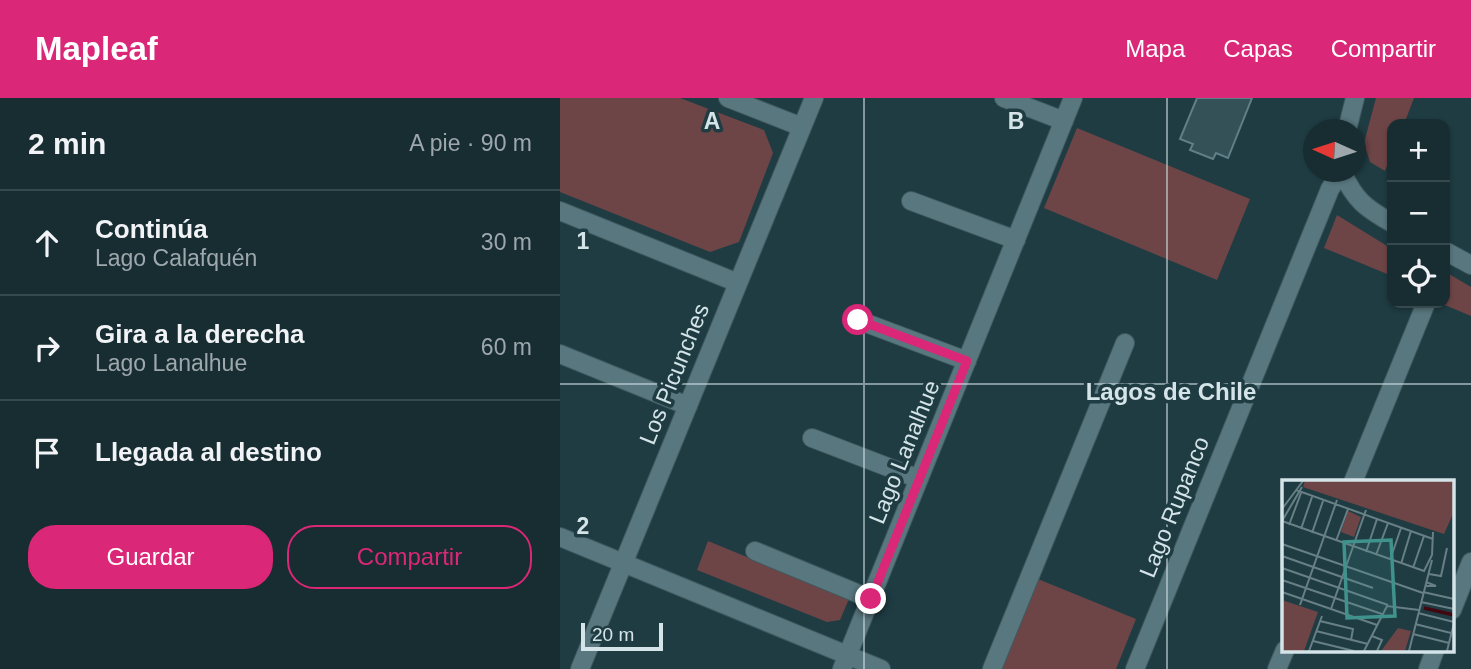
<!DOCTYPE html>
<html lang="es">
<head>
<meta charset="utf-8">
<style>
  body { margin:0; font-family:Helvetica,sans-serif; background:#24393e; color:#f1f3f6 }
  .controls { position:absolute; right:21px; top:21px; display:grid; overflow:hidden; border-radius:14px; box-shadow:0 2px 5px #0004 }
  .controls button { width:63px; height:63px; display:grid; place-items:center; padding:0; border:0; border-bottom:2px solid #36494d; background:#172d32; color:#f1f3f6; font:35px sans-serif }
  .compass { position:absolute; left:743px; top:21px; width:63px; height:63px; border-radius:50%; background:#172d32; box-shadow:0 2px 5px #0004; rotate:273deg }
  .scale { position:absolute; left:21px; bottom:18px; width:82px; box-sizing:border-box; padding-left:7px; border:4px solid #d4e4e8; border-top:0; font-size:19px; line-height:24px; white-space:nowrap; color:#d4e4e8; -webkit-text-stroke:5px #1f3c43; paint-order:stroke }
  .stop { position:absolute; width:21px; height:21px; margin:-16px; border:5px solid #db2777; border-radius:50%; background:#fff }
  .stop.end { background:#db2777; border-color:#fff; box-shadow:0 2px 7px #0008 }
  .list { margin:0; padding:0; list-style:none }
  h2 { display:flex; justify-content:space-between; align-items:center; height:91px; margin:0; padding:0 28px; font-size:30px }
  h2 small { font-size:23px; font-weight:400; color:#9ea8ac }
  .list li { display:grid; grid-template-columns:46px 1fr auto; gap:21px; align-items:center; box-sizing:border-box; height:105px; padding:0 28px; border-top:2px solid #36494d }
  .list b { display:block; font-size:26px; white-space:nowrap }
  .list p { margin:0; font-size:23px; white-space:nowrap; color:#9ea8ac }
  .list em { font-size:23px; font-style:normal; color:#9ea8ac }
  .actions { display:flex; gap:14px; padding:21px 28px }
  .actions a { flex:1; padding:16px 0; border:2px solid #db2777; border-radius:28px; text-align:center; font-size:24px; color:#db2777 }
  .actions .main { background:#db2777; color:#fff }
  .icon { flex:none; width:38px; height:38px; fill:none; stroke:currentColor; stroke-width:2; stroke-linecap:round; stroke-linejoin:round }
  .map { position:relative; flex:none; width:911px; height:571px; overflow:hidden }
  header { display:flex; align-items:center; gap:42px; box-sizing:border-box; height:98px; padding:0 35px; background:#db2777; color:#fff }
  header strong { font-size:33px }
  nav { display:flex; gap:38px; margin-inline-start:auto; font-size:24px }
  main { display:flex }
  aside { flex:1; background:#172d32 }
  .map>svg:first-child { display:block }
  .green { fill:#6e4547 }
  .building { fill:#345158; stroke:#617f87; stroke-width:2 }
  .lines { fill:none; stroke-linecap:round; stroke-linejoin:round }
  .minor-casing { stroke:#3f595e; stroke-width:20 }
  .minor { stroke:#59777f; stroke-width:18 }
  .route { stroke:#db2777; stroke-width:9 }
  .grid { fill:none; stroke:#d4e4e8; stroke-width:2; stroke-opacity:0.55 }
  .labels { text-anchor:middle; stroke-width:7; stroke-linejoin:round; paint-order:stroke }
  .street-label { font-size:23px; fill:#d4e4e8; stroke:#1f3c43 }
  .neighbourhood-label { font-size:24px; font-weight:bold; fill:#d4e4e8; stroke:#1f3c43 }
  .inset-river { fill:none; stroke:#410812; stroke-width:3.5 }
  .inset-road { fill:none; stroke:#677f85; stroke-width:2 }
  .view { fill:#40928c; fill-opacity:0.15; stroke:#40928c; stroke-width:3.5 }
  .inset-edge { fill:none; stroke:#d4e4e8; stroke-width:3.5 }
  .grid-label { font-size:23px; text-anchor:middle; font-weight:bold; fill:#d4e4e8; stroke:#1f3c43; stroke-width:7; stroke-linejoin:round; paint-order:stroke }
</style>
</head>
<body>
<header>
<strong>Mapleaf</strong>
<nav><a>Mapa</a><a>Capas</a><a>Compartir</a></nav>
</header>
<main>
<aside>
<h2>2 min<small>A pie · 90 m</small></h2>
<ul class="list">
<li><svg class="icon" aria-label="ahead" viewBox="0 0 24 24"><path d="M12 20V5M6 11l6-6 6 6"/></svg><div><b>Continúa</b><p>Lago Calafquén</p></div><em>30 m</em></li>
<li><svg class="icon" aria-label="right" viewBox="0 0 24 24"><path d="M7 20v-9h11M14 6l5 5-5 5"/></svg><div><b>Gira a la derecha</b><p>Lago Lanalhue</p></div><em>60 m</em></li>
<li><svg class="icon" aria-label="arrive" viewBox="0 0 24 24"><path d="M6 21V4h12l-3 4 3 4H6"/></svg><div><b>Llegada al destino</b></div></li>
</ul>
<div class="actions"><a class="main">Guardar</a><a>Compartir</a></div>
</aside>
<div class="map">
<svg width="911" height="571" viewBox="0 0 911 571">
  <rect width="100%" height="100%" fill="#1f3c43"/>
  <path class="green" d="M0,0H120L204,32L213,55L179,144L150,154L0,94Z
    M816,0H854L844,26H832V54L825,73L810,64L804,45Z
    M517,30L690,101L657,182L484,110Z
    M777,117L832,151V178L764,150Z
    M889,176L911,189V218L880,205H885V189Z
    M148,443L289,501L280,522L267,524L137,472Z
    M473,479L576,521L556,571H435Z"/>
  <path class="building" d="M637,0H692L668,60L656,55L653,61L630,52L633,46L620,41Z"/>
  <g class="lines">
    <g class="minor-casing">
      <path id="minor" d="M168,0L242,29
        M444,0L504,23
        M787,32L795,0
        M782,74C795,102 805,110 832,125
        M351,103L456,142
        M0,113L178,185
        M885,153L911,167
        M298,222L407,263
        M0,256L128,308
        M252,340L359,381
        M793,384L866,205
        M0,439L321,571
        M195,453L311,501
        M892,512L911,464
        M20,571L254,0
        M282,571L513,0
        M432,571L565,245
        M575,571L770,91L781,74
        M717,571L725,552
        M868,571L875,552"/>
    </g>
    <use href="#minor" class="minor"/>
  </g>
  <g class="lines">
    <path class="route" d="M298,222L407,263L311,501"/>
  </g>
  <path class="grid" d="M304,0V571M607,0V571M0,286H911"/>
  <g class="labels">
    <g class="street-label">
      <text transform="translate(114 276) rotate(-68)" y="8">Los Picunches</text>
      <text transform="translate(344 354) rotate(-68)" y="8">Lago Lanalhue</text>
      <text transform="translate(614 409) rotate(-68)" y="8">Lago Rupanco</text>
    </g>
    <g class="neighbourhood-label">
      <text x="611" y="302">Lagos de Chile</text>
    </g>
  </g>
  <g transform="translate(722 382)">
    <rect width="172" height="172" fill="#1f3c43"/>
    <path d="M23,0H171V34L162,54L21,7ZM66,31L79,37L72,57L59,52ZM0,120L36,132L22,171H0ZM116,148L129,151L123,171H99Z" fill="#6e4547"/>
    <path class="inset-river" d="M142,128L172,135"/>
    <path class="inset-road" d="M14,10L151,59M0,29L21,1M0,41L142,91L150,75L151,52M0,41L20,7M7,45L19,13M19,49L30,17M30,53L41,21M54,61L66,29M0,64L141,113M84,72L95,39M94,75L106,43M0,76L91,108M108,80L119,48M119,84L129,51M0,88L106,125M131,88L142,56M147,94L159,96L165,68M0,100L100,134M143,106H154L144,102M0,112L95,145M141,112L172,119M139,122L172,129M18,125L55,20M49,129L84,30M136,133L172,142M38,141L71,149L69,160M133,144L169,153M34,151L86,164M131,154L167,163M90,156L100,160L95,171M31,161L72,171M27,171L40,136M82,171L105,126L137,130M127,171L150,80M165,171L172,143"/>
    <path class="view" d="M109,60L113,136L65,138L62,62Z"/>
    <rect width="172" height="172" class="inset-edge"/>
  </g>
  <g class="grid-label">
    <text x="152" y="31">A</text>
    <text x="456" y="31">B</text>
    <text x="23" y="151">1</text>
    <text x="23" y="436">2</text>
  </g>
</svg>
<div class="controls">
<button>+</button>
<button>−</button>
<button><svg class="icon" aria-label="locate" viewBox="0 0 24 24"><circle cx="12" cy="12" r="6"/><path d="M12 2v4M12 18v4M2 12h4M18 12h4"/></svg></button>
</div>
<svg class="compass" viewBox="-18 -18 36 36"><path d="M0-13l5 13h-10z" fill="#e53935"/><path d="M0 13l5-13h-10z" fill="#9ea8ac"/></svg>
<div class="scale">20 m</div>
<div class="stop" style="left:298px;top:222px"></div>
<div class="stop end" style="left:311px;top:501px"></div>
</div>
</main>
</body>
</html>
